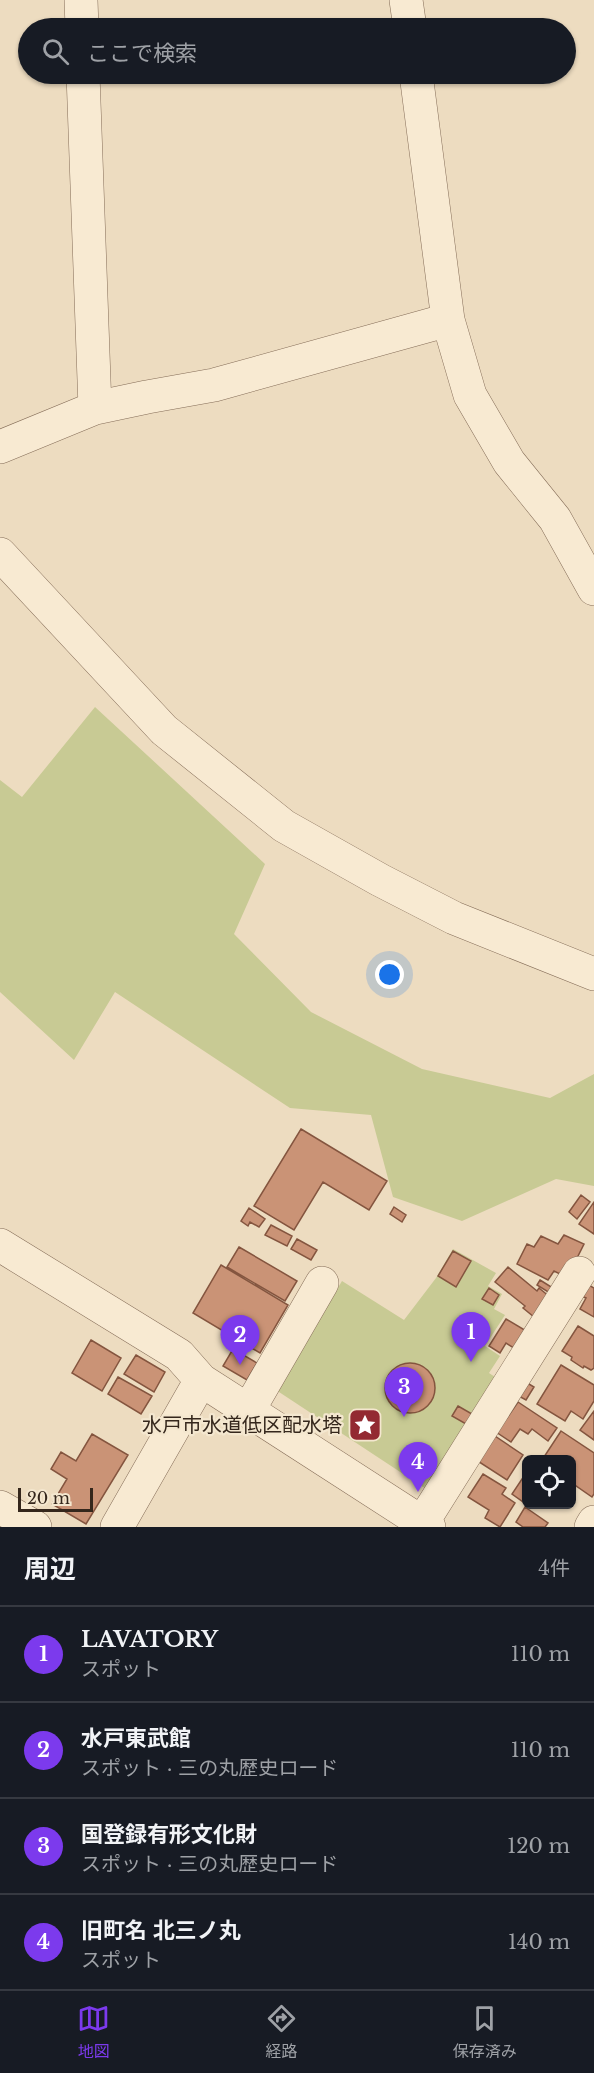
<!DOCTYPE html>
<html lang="ja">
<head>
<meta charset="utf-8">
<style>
  body { margin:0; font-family:"Libre Baskerville","Noto Sans JP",serif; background:#20242c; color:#f1f3f6 }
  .controls { position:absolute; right:18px; bottom:18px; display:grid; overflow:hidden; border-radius:9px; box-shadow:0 2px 4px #0004 }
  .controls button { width:54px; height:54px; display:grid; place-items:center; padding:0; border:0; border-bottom:2px solid #363941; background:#171b24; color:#f1f3f6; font:30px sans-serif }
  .scale { position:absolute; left:18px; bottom:15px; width:75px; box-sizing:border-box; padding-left:6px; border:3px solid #35271c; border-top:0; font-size:16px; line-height:21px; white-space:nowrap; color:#35271c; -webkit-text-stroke:4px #f4e7cf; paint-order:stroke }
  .you { position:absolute; left:390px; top:975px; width:21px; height:21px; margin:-15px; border:4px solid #fff; border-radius:50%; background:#1a73e8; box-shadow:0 0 0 9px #1a73e833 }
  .badge { display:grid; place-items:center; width:39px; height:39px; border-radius:50%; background:#7c3aed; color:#fff; font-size:20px; font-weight:700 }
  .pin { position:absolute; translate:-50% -50px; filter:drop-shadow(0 2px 3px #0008) }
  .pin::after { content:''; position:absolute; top:32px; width:21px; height:18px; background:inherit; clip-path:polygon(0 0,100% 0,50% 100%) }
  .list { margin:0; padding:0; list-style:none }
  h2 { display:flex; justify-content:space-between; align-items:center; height:78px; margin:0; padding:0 24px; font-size:26px }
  h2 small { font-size:20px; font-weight:400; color:#9ea1a6 }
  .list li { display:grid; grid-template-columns:39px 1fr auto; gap:18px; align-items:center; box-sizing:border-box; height:96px; padding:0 24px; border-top:2px solid #363941 }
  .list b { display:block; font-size:22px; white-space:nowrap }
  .list p { margin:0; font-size:20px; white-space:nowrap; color:#9ea1a6 }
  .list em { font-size:20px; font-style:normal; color:#9ea1a6 }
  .icon { flex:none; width:33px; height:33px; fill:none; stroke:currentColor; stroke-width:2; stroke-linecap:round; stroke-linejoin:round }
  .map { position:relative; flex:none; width:594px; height:1527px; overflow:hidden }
  .search { position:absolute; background:#171b24; box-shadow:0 2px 4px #0004; left:18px; right:18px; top:18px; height:66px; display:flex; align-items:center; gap:15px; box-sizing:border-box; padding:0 21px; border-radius:33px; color:#9ea1a6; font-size:22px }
  .sheet { height:462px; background:#171b24 }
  nav { display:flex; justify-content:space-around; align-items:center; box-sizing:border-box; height:84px; border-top:2px solid #363941; background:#171b24; font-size:16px; color:#9ea1a6 }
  nav a { display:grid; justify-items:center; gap:3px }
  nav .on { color:#7c3aed }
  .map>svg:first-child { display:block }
  .green { fill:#c8ca94 }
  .building { fill:#ca9376; stroke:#84553f; stroke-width:1.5 }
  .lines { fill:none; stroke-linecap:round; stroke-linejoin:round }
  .minor-casing { stroke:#856d58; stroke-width:34 }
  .minor { stroke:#f8ead2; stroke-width:33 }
  .labels { text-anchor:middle; stroke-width:4.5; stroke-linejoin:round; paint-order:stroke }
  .poi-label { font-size:20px; fill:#35271c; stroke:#f4e7cf; text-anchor:end }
</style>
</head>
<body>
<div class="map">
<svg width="594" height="1527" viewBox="0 0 594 1527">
  <rect width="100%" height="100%" fill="#eddcc0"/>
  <path class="green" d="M95,707L265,864L234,934L311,1012L422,1069L550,1098L594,1074V1186L556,1179L462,1221L393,1197L371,1115L290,1108L115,992L74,1060L0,992V780L22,797Z
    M453,1249L496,1273L488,1286L502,1294L494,1309L505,1315L485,1346L500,1356L489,1373L504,1383L432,1493L276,1390L342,1281L404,1320L436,1278Z"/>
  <path class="building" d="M301,1129L387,1181L369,1210L323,1182L294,1230L254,1206Z
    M581,1195L590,1202L577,1219L569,1212Z
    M594,1202V1234L579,1224Z
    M394,1207L406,1215L402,1222L390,1214Z
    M249,1208L265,1219L259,1227L250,1222L248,1226L241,1221Z
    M271,1225L292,1236L287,1246L265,1235Z
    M564,1235L584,1244L570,1272L564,1276L554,1271L548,1280L517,1264L527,1244L534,1247L541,1236L558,1244Z
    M297,1239L317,1250L311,1260L291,1249Z
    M239,1247L297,1281L285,1301L227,1267Z
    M453,1251L471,1261L456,1287L438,1276Z
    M221,1265L288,1305L260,1353L193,1313Z
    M508,1267L537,1291L539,1288L550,1297L534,1317L523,1308L525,1306L495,1282Z
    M540,1280L556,1290L553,1295L537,1285Z
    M587,1284L594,1288V1317L580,1309L586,1298L581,1296Z
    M489,1288L499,1295L493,1305L482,1299Z
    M506,1319L528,1332L517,1350L506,1343L500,1353L489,1346Z
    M578,1326L594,1336V1368L591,1370L584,1366L583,1368L571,1360L572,1357L562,1351Z
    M91,1340L121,1358L102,1391L72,1373Z
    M233,1349L257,1363L247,1380L223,1366Z
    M136,1355L165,1372L154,1392L124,1374Z
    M385 1388a25 25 0 1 1 50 0a25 25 0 1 1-50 0Z
    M561,1365L594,1385V1401L583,1419L571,1411L565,1421L537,1404Z
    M118,1377L152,1396L141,1414L108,1394Z
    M524,1381L534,1387L526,1400L515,1394Z
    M518,1402L557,1428L548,1441L532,1429L528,1434L520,1429L511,1442L493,1430L507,1418Z
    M458,1406L472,1414L466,1424L452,1416Z
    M594,1411V1440L580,1430Z
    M561,1431L594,1453V1494L592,1497L572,1483V1460H542Z
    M489,1432L523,1455L507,1480L473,1458Z
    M92,1434L128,1455L86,1524L52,1504L67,1479L51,1469L61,1452L76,1461Z
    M526,1473V1504L512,1494Z
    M483,1474L506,1488L502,1494L515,1503L500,1527L485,1518L489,1510L468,1497Z
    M525,1507L548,1523L545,1527H523L516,1522Z"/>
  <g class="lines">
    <g class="minor-casing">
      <path id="minor" d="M81,0L82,28
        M406,0L410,28
        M83,74L95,408
        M416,74L448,320L470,395L509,462L555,519L594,589
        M0,447L95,408L147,397L214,385L448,320
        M0,554L164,730L284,826L380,880L454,918L594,974
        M0,1245L179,1355L201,1380L429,1527
        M248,1411L322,1283
        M0,1507L35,1527
        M422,1523L579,1273
        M117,1527L201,1380
        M591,1527L594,1522"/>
    </g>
    <use href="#minor" class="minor"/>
  </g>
  <defs>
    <g id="sight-square" transform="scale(1.725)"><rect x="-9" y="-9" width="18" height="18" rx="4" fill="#932a32" stroke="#f4e7cf"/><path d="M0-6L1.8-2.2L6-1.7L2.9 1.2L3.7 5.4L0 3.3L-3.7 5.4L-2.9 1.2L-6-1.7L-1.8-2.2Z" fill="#fff"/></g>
  </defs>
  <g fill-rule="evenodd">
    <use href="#sight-square" x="365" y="1425"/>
  </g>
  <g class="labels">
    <g class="poi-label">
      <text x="342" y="1432">水戸市水道低区配水塔</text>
    </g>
  </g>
</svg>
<div class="controls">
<button><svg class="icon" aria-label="locate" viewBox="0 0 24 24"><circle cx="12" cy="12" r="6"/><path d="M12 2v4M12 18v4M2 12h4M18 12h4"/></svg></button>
</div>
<div class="scale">20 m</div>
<div class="you"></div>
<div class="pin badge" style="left:471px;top:1362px">1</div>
<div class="pin badge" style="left:240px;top:1365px">2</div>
<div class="pin badge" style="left:404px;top:1417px">3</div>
<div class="pin badge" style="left:418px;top:1492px">4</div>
<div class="search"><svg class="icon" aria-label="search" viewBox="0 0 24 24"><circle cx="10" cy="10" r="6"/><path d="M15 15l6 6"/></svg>ここで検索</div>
</div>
<section class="sheet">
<h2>周辺<small>4件</small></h2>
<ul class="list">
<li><span class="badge">1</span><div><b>LAVATORY</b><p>スポット</p></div><em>110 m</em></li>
<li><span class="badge">2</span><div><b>水戸東武館</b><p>スポット · 三の丸歴史ロード</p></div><em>110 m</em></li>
<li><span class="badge">3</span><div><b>国登録有形文化財</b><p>スポット · 三の丸歴史ロード</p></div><em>120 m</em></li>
<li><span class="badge">4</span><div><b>旧町名 北三ノ丸</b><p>スポット</p></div><em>140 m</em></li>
</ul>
</section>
<nav>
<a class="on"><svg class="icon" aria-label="map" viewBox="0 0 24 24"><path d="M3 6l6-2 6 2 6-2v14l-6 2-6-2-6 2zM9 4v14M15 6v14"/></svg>地図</a>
<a><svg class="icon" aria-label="directions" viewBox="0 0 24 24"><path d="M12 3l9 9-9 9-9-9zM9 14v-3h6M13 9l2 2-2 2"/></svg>経路</a>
<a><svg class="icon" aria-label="saved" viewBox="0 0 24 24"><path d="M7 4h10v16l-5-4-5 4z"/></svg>保存済み</a>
</nav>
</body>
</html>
